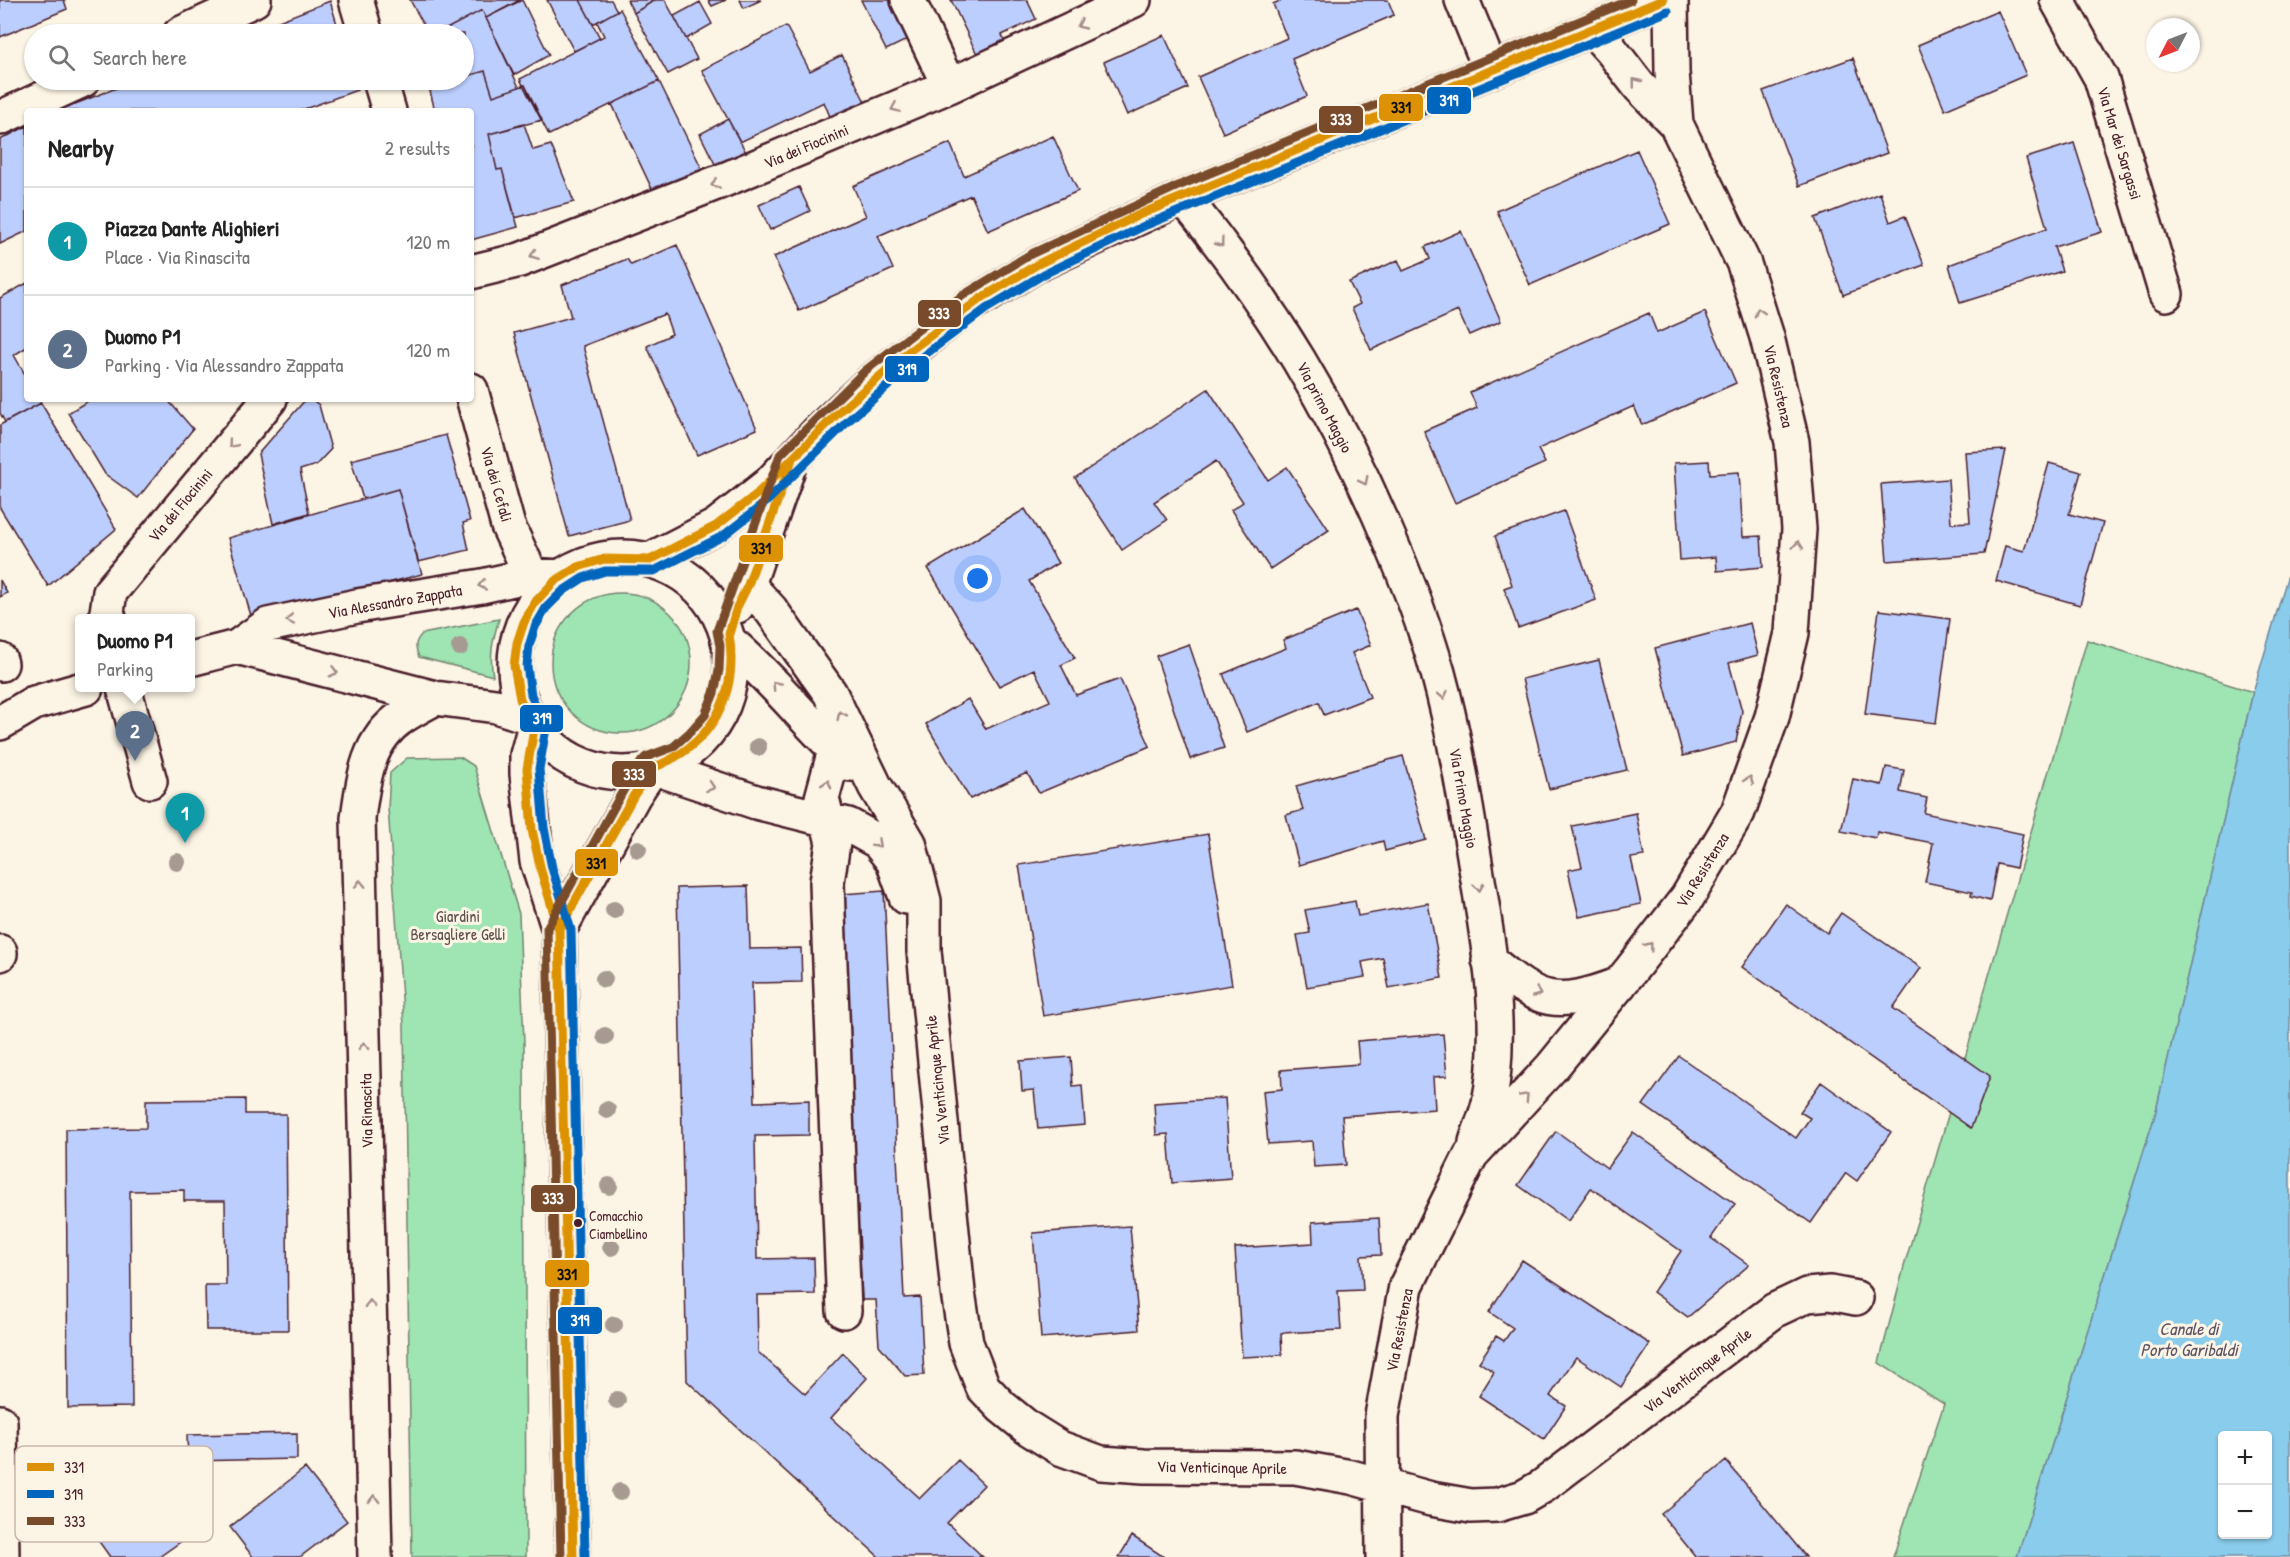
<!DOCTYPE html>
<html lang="en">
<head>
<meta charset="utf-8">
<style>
  body { margin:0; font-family:"Patrick Hand",sans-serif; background:#f2f2f2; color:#222 }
  .controls { position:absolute; right:18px; bottom:18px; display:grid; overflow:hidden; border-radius:6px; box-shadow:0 2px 4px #0004 }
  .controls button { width:54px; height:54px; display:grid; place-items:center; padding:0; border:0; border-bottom:2px solid #e0e0e0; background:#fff; color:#222; font:30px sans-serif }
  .compass { position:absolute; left:2146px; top:18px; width:54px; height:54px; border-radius:50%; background:#fff; box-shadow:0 2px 4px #0004; rotate:228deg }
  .you { position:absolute; left:978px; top:579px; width:21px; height:21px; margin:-15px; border:4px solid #fff; border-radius:50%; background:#1a73e8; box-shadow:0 0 0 9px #1a73e833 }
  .badge { display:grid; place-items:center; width:39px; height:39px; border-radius:50%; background:#ea580c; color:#fff; font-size:20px; font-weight:700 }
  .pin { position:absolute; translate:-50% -50px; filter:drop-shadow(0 2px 3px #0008) }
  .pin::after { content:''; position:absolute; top:32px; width:21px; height:18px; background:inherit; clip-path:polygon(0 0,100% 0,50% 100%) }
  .popup { position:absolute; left:75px; top:614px; width:120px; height:78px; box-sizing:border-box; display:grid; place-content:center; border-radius:6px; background:#fff; filter:drop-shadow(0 2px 4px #0005); font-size:20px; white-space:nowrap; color:#767676 }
  .popup b { font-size:22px; color:#222 }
  .popup::after { content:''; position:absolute; left:50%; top:100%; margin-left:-12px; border:12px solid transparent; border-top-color:#fff }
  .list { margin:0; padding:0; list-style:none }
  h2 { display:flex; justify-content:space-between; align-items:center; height:78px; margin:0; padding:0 24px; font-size:26px }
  h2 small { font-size:20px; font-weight:400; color:#767676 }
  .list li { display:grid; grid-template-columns:39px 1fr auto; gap:18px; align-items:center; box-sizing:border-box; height:108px; padding:0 24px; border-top:2px solid #e0e0e0 }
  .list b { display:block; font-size:22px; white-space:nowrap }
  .list p { margin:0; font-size:20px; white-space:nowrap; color:#767676 }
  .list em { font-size:20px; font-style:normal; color:#767676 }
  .icon { flex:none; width:33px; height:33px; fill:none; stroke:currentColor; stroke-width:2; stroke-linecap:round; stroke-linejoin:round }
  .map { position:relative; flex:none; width:2290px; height:1557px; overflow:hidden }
  .search { position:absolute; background:#fff; box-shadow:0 2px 4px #0004; left:24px; top:24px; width:450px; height:66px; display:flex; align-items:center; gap:15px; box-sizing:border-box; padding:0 21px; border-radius:33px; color:#767676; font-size:22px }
  .panel { position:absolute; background:#fff; box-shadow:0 2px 4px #0004; left:24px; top:108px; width:450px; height:294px; border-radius:6px }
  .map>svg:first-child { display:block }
  .green { fill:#9ee5b3; stroke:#74826f; stroke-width:1.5 }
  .water { fill:#8acceb; stroke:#70879e; stroke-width:1.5; fill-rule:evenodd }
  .building { fill:#bccefe; stroke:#4a1f2b; stroke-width:1.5 }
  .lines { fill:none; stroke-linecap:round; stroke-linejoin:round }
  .minor-casing { stroke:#4a1f2b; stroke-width:38 }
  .minor { stroke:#fcf5e5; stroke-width:33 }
  .bus-1-casing { stroke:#fcf5e5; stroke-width:14 }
  .bus-2-casing { stroke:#fcf5e5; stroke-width:14 }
  .bus-3-casing { stroke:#fcf5e5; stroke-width:14 }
  .bus-1 { stroke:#dd9206; stroke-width:9 }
  .bus-2 { stroke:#0065bd; stroke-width:9 }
  .bus-3 { stroke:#7a4b2a; stroke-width:9 }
  .tree { fill:#a69a91 }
  .oneway { stroke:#a38a88 }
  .bus-dot { fill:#4a1f2b; stroke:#fcf5e5; stroke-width:2 }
  .labels { text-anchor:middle; stroke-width:6; stroke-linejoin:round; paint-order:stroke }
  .bus-label { font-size:14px; fill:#4a1f2b; stroke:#fcf5e5; text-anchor:start }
  .street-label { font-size:16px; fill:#4a1f2b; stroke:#fcf5e5 }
  .park-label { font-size:16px; fill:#5f504d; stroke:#fcf5e5 }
  .water-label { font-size:18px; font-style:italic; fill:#5d5365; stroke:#fcf5e5 }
  .key { fill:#fcf5e5; stroke:#c7b5ad; stroke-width:1.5 }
  .key-label { font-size:16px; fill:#4a1f2b }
  .line-badge { stroke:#fcf5e5; stroke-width:2 }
  .badge-label { font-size:16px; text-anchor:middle; font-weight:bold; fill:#fff }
  .pale-badge-label { font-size:16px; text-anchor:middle; font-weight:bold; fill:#111 }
</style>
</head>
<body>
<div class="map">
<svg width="2290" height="1557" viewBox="0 0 2290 1557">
  <rect width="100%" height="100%" fill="#fcf5e5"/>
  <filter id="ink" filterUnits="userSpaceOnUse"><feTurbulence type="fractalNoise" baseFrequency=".0167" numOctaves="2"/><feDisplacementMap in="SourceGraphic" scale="12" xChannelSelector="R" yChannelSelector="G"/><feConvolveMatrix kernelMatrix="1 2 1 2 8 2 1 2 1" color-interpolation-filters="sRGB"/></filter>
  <g filter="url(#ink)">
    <path class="green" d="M551 663a70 70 0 1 1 140 0a70 70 0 1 1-140 0Z
      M499,619C493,639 489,655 493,676L419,657C415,647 414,642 422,634Z
      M2087,640L2253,692L2155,1115L2017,1557H1893L1944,1404L1879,1363L1905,1263Z
      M460,757L474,766L519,914L524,1043L526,1557H412L404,1025L388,808L390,773L407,758Z"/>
    <path class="water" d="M2290,568V1557H2017L2155,1115L2253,692ZM2222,1436H2268V1534H2222Z"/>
    <path class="building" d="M0,0H64L67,9L0,37Z
      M410,0H520L486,18L482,10L437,34H429Z
      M522,0L549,55L514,75L486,18Z
      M547,0H580L600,38L574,51Z
      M580,0H611L617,11L593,24Z
      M627,0H655L634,13Z
      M655,0H665L697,59L668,74L634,13Z
      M708,0H726L712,6Z
      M740,0H761L744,8Z
      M861,0H899L915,36L886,50Z
      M951,0H1027L1036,19L1002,35L1004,40L977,54Z
      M1282,0H1388L1394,15L1292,59L1307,96L1223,133L1198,77L1287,38L1273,4Z
      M330,1L340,34H245Z
      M700,2L712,24L686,39L674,16Z
      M620,9L659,81L549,135L520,79L604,36L597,22Z
      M482,10L519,87L493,96L485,71L464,77V34H437Z
      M1998,11L2026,75L1945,110L1918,45Z
      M786,26L810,71L842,55L866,104L831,119L824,102L740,142L702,70Z
      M1164,35L1188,88L1127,115L1104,62Z
      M1853,58L1887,153L1799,186L1763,91Z
      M485,71L493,96L525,85L542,120L489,134L497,170L502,169L518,227L471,240V111H435L429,87L455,80H464V77Z
      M137,80H354L357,90L299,111H57Z
      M659,81L704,173L652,189L612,104Z
      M728,119L748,156L717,168L700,134Z
      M524,124L533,150L551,145L574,202L515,218L502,169L497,170L489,134Z
      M27,126V231L0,244V140Z
      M1053,136L1078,191L988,231L971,195L878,236L893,269L799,311L774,257L866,216L853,186L950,143L964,176Z
      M2074,143L2102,232L2054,247L2062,271L1960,303L1949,265L2047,228L2026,158Z
      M1637,150L1670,224L1530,285L1497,211Z
      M799,187L810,211L770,230L759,205Z
      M1880,193L1890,222L1905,216L1924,265L1843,295L1815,218Z
      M1461,231L1501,321L1469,335L1458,311L1371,350L1352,308L1360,304L1349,282L1398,260L1403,271L1430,259L1425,247Z
      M677,245L757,429L697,455L647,346L672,334L665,314L583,346L630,520L569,536L514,333L571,317L562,285L627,259L631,265Z
      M27,283V347L14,355L27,378V399H39L41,403L5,422L0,413V298Z
      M1705,312L1736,383L1642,425L1634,406L1538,449L1545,463L1455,503L1424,431L1477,408L1470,392L1649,313L1657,333Z
      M1208,389L1268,480L1287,467L1329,530L1270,569L1231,510L1243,502L1216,461L1154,502L1167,520L1122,550L1075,478Z
      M91,399H167L193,429L138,498L105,474L68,413Z
      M306,399H311L319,405L331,449L316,465L300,470L309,513L273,524L258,454Z
      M41,403L116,529L48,586L0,508V425Z
      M446,435L470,521L463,523L469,550L418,562L398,489L363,499L351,460Z
      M2006,450L1984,554L1887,561L1881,484L1948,479L1951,523L1970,522L1965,452Z
      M1709,461L1710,474L1739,472L1743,537L1761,536L1763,567L1717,571L1716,557L1680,560L1674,463Z
      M2049,463L2081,472L2069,514L2103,523L2080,605L1996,581L2005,546L2024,551Z
      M398,489L422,574L252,619L228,538Z
      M1025,509L1058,563L1029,581L1075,658L1061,665L1076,695L1120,679L1150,746L1039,793L1027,773L970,799L926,724L968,699L986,729L1050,701L1034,669L999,686L928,568Z
      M1564,511L1596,600L1518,628L1504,588L1512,585L1495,536Z
      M0,580L7,593L0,597Z
      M1356,610L1371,645L1352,653L1370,697L1324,715L1319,702L1247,732L1223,674L1286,648L1283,640Z
      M1879,610L1950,619L1936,723L1865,714Z
      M1750,623L1758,655L1729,663L1742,711L1736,742L1683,756L1655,648Z
      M1189,644L1224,748L1190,759L1156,656Z
      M1599,660L1627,770L1549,789L1522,679Z
      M1403,756L1426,840L1385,851L1383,841L1299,865L1286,815L1303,810L1296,786Z
      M1886,767L1904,770L1900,792L1927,798L1924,813L2023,834L2016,868L1997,864L1990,901L1971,896L1972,892L1925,882L1933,843L1877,832L1876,838L1841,831L1853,779L1882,785Z
      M1636,813L1644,856L1631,858L1641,904L1579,917L1568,870L1582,867L1572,826Z
      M1208,834L1232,985L1043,1016L1019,865Z
      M748,886L750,949L801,948L802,982L752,983L755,1102L809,1100V1135L755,1136L757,1259L814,1258L815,1294L757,1295L758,1352L805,1394L843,1353L867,1378L831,1418L920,1498L958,1460L984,1485L947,1523L983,1557H879L687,1381L677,888Z
      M884,891L904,1298L920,1297L924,1375L905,1376L879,1345L876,1300H862L842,894Z
      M1355,901L1358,916L1428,903L1442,978L1389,988L1383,958L1362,962L1365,977L1307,987L1297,935L1310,933L1305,910Z
      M1786,904L1827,933L1841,913L1921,968L1893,1008L1990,1076L1971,1128L1742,967Z
      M1443,1034L1447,1076L1433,1077L1435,1109L1342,1116L1346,1165L1314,1167L1312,1141L1268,1144L1263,1091L1282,1089L1281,1070L1359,1064L1357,1041Z
      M1679,1056L1796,1138L1810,1118L1800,1112L1821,1082L1891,1132L1857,1181L1846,1173L1811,1223L1643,1105Z
      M1071,1057L1073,1086L1082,1085L1085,1125L1038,1129L1034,1090L1022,1091L1020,1061Z
      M1225,1098L1231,1178L1172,1183L1168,1134L1156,1135L1154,1103Z
      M245,1099V1114H286L288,1330H206L205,1285H226L225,1201H184V1190L130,1191L132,1407L68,1408L66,1129L146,1128V1100Z
      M1556,1131L1607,1168L1633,1132L1735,1204L1711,1238L1749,1265L1688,1317L1653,1292L1681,1251L1591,1188L1568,1221L1518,1185Z
      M1379,1218L1381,1255L1361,1256L1363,1290L1338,1291L1341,1330L1281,1333L1282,1355L1242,1357L1235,1248L1313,1243L1312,1222Z
      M1130,1226L1139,1330L1041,1338L1033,1233Z
      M1522,1260L1650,1344L1621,1387L1576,1357L1550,1396L1566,1406L1544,1439L1479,1396L1494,1372L1479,1362L1496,1336L1504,1341L1513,1328L1489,1312Z
      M297,1433V1459L188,1461L187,1435Z
      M1726,1461L1755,1495L1806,1557H1696L1661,1514Z
      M305,1468L347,1521L300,1557H253L230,1527Z
      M171,1472L207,1523L159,1557H110L90,1529Z
      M1132,1536L1164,1557H1119Z"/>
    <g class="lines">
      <g class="minor-casing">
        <path id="minor" d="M356,0L366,34
          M908,0L949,86
          M1462,0L1491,71
          M1671,0L1672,72L1676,124
          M2057,0L2101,78L2166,294
          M180,34L254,0
          M380,80L389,111
          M0,118L83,80
          M1183,197C1270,303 1336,412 1389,538C1408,582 1425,627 1438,673C1456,739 1466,807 1477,874C1489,946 1504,1031 1489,1103C1486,1116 1480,1129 1476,1142
          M471,272L520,260L724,180L949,86L1134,0
          M471,390L508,526L531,575
          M515 665a108 108 0 1 1 216 0a108 108 0 1 1-216 0Z
          M650,560L716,526L768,485L818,432L874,379L969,306L1036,265L1183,197L1663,0
          M748,585L771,610L830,693L875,786L909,843L924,901V951L958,1292L966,1343L983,1387L1002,1407L1028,1428L1060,1448L1101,1463L1144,1466L1295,1467L1351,1477L1431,1499L1471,1506L1497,1505L1524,1497L1543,1486L1775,1310L1807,1295L1830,1293L1856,1298
          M737,606L748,585L789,466
          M109,618L107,612L110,592L270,399
          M732,644C775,681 809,726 851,764
          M237,647L435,698L496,706L527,716
          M190,659L237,647L268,625L357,606L482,586L531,575L560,577
          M0,660L1,664
          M124,688L150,781
          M0,723L34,703L86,688
          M534,729L527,755V774L537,861L559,930L573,1557
          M835,750L822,798L833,843L827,882L828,914L844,1311
          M655,768L756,802L848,825L877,841L893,861L906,897
          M559,930L634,795L652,768
          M0,952V954
          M1489,960C1540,1004 1556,1008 1620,984
          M0,1422L2,1557
          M375,1557L358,818C363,781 367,740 402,717C412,710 424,704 435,698
          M1383,1557L1382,1416L1406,1286L1471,1155L1552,1067L1631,970L1687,898L1738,812L1772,717L1792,633L1799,529L1792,442L1767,337L1744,264L1676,124L1639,86L1612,51L1592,29"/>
      </g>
      <use href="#minor" class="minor"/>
      <g class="bus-1-casing">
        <path id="bus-1" d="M729,634L737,607L748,585L791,462
          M652,768C711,746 739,696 729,634
          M560,963L559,930L634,795L652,768
          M573,1557L559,930L541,871L532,830L527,769L534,729L520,699L514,666L517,643L524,622L536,601L555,581L578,567L604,559L650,560L716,526L757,494L840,411L908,352L980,299L1038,264L1141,214L1663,0"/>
      </g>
      <g class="bus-2-casing">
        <path id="bus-2" d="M585,1557L571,930L552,868L544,828L539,769L546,728L531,695L527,666L529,646L535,627L546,608L563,591L583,578L605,571H654L723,536L765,503L849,420L915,362L986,309L1044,274L1146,225L1668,11"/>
      </g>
      <g class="bus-3-casing">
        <path id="bus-3" d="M561,1557L547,928L624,789L642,761L646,757L673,747L690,732L705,715L714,693L719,670L720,646L717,631L780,455L866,370L962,296L1031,254L1178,186L1631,0"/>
      </g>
      <use href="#bus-1" class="bus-1"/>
      <use href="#bus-2" class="bus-2"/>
      <use href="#bus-3" class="bus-3"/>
    </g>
    <g class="tree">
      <circle cx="460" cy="647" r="9"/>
      <circle cx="758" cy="747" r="9"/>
      <circle cx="638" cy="849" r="9"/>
      <circle cx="177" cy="862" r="9"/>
      <circle cx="614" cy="910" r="9"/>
      <circle cx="604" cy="979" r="9"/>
      <circle cx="605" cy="1036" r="9"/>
      <circle cx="607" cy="1110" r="9"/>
      <circle cx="609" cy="1186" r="9"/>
      <circle cx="611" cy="1247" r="9"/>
      <circle cx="614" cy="1325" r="9"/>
      <circle cx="617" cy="1400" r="9"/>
      <circle cx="620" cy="1492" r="9"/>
    </g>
    <defs><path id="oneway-chevron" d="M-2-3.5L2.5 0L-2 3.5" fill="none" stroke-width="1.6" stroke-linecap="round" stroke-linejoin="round" transform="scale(1.5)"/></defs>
    <g class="oneway">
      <use href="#oneway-chevron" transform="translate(1081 25) rotate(155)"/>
      <use href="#oneway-chevron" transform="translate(1636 82) rotate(-129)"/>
      <use href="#oneway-chevron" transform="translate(895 108) rotate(157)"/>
      <use href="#oneway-chevron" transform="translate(715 184) rotate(158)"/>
      <use href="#oneway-chevron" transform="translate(1220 243) rotate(53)"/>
      <use href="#oneway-chevron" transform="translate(534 255) rotate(159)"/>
      <use href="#oneway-chevron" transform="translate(1759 312) rotate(-107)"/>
      <use href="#oneway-chevron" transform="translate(232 444) rotate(130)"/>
      <use href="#oneway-chevron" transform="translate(1364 481) rotate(63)"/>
      <use href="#oneway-chevron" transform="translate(1798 545) rotate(-86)"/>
      <use href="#oneway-chevron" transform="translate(482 585) rotate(169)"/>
      <use href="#oneway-chevron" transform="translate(290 620) rotate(168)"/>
      <use href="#oneway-chevron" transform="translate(334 672) rotate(15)"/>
      <use href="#oneway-chevron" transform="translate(776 685) rotate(-133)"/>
      <use href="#oneway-chevron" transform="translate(1443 695) rotate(77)"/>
      <use href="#oneway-chevron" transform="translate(841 715) rotate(-116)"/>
      <use href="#oneway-chevron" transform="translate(1749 780) rotate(-70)"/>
      <use href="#oneway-chevron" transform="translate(827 784) rotate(-73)"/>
      <use href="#oneway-chevron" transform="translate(711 787) rotate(19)"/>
      <use href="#oneway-chevron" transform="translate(877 844) rotate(43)"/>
      <use href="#oneway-chevron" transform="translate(360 884) rotate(-92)"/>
      <use href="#oneway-chevron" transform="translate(1479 887) rotate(81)"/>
      <use href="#oneway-chevron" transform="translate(1649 946) rotate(-52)"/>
      <use href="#oneway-chevron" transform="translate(1537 993) rotate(23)"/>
      <use href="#oneway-chevron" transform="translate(364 1046) rotate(-91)"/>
      <use href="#oneway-chevron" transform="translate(1525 1097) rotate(-47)"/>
      <use href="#oneway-chevron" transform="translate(370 1304) rotate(-91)"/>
      <use href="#oneway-chevron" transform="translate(374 1499) rotate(-91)"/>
    </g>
  </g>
  <circle class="bus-dot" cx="578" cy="1223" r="5"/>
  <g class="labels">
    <g class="bus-label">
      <text x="589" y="1221">Comacchio<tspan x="589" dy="18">Ciambellino</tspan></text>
    </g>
    <g class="street-label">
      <text transform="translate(2120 143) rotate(73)" y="6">Via Mar dei Sargassi</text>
      <text transform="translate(806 146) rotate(-23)" y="6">Via dei Fiocinini</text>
      <text transform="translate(1779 386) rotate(77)" y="6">Via Resistenza</text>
      <text transform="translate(1325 407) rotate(62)" y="6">Via primo Maggio</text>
      <text transform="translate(497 484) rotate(74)" y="6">Via dei Cefali</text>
      <text transform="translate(180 505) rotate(-50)" y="6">Via dei Fiocinini</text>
      <text transform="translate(395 601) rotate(-10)" y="6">Via Alessandro Zappata</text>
      <text transform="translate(1464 798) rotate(80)" y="6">Via Primo Maggio</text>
      <text transform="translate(1702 870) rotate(-58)" y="6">Via Resistenza</text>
      <text transform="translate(937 1080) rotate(-96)" y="6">Via Venticinque Aprile</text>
      <text transform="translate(366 1111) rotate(-91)" y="6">Via Rinascita</text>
      <text transform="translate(1399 1330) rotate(-79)" y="6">Via Resistenza</text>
      <text transform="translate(1697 1370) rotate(-37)" y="6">Via Venticinque Aprile</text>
      <text transform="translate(1222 1467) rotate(1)" y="6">Via Venticinque Aprile</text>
    </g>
    <g class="park-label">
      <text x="458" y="922">Giardini<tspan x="458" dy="18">Bersagliere Gelli</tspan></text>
    </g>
    <g class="water-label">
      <text x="2189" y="1335">Canale di<tspan x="2189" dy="21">Porto Garibaldi</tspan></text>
    </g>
  </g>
  <rect x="15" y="1446" width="198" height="96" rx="9" class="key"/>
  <rect x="27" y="1463" width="27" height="8" fill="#dd9206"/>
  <rect x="27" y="1490" width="27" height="8" fill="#0065bd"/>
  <rect x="27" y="1517" width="27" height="8" fill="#7a4b2a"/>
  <g class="key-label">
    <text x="64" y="1473">331</text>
    <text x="64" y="1500">319</text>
    <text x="64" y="1527">333</text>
  </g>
  <g class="line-badge">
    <rect x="1426" y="86" width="46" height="29" rx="6" fill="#0065bd"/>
    <rect x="1378" y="93" width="46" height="29" rx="6" fill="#dd9206"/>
    <rect x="1318" y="105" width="46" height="29" rx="6" fill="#7a4b2a"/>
    <rect x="917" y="299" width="45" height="29" rx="6" fill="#7a4b2a"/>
    <rect x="884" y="355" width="46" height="28" rx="6" fill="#0065bd"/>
    <rect x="738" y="534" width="46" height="29" rx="6" fill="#dd9206"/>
    <rect x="519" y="704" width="45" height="29" rx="6" fill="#0065bd"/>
    <rect x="611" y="760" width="46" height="28" rx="6" fill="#7a4b2a"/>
    <rect x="574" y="848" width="45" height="29" rx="6" fill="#dd9206"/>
    <rect x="530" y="1184" width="46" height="29" rx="6" fill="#7a4b2a"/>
    <rect x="544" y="1259" width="46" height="29" rx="6" fill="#dd9206"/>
    <rect x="557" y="1306" width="46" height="29" rx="6" fill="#0065bd"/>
  </g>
  <g class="badge-label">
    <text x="1449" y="106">319</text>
    <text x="1341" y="125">333</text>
    <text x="939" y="319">333</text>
    <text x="907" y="375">319</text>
    <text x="542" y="724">319</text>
    <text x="634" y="780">333</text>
    <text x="553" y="1204">333</text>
    <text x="580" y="1326">319</text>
  </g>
  <g class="pale-badge-label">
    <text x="1401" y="113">331</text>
    <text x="761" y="554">331</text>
    <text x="596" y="869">331</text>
    <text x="567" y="1280">331</text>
  </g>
</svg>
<div class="controls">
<button>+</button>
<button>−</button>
</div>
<svg class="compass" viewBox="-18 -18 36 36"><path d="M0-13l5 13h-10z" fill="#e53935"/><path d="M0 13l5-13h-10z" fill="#767676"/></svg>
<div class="you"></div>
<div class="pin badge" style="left:185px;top:843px;background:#0f9aa8">1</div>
<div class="pin badge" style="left:135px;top:761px;background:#5c6f8a">2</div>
<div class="popup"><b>Duomo P1</b>Parking</div>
<div class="search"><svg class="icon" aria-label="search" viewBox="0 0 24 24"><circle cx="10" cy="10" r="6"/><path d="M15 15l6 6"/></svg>Search here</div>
<section class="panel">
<h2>Nearby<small>2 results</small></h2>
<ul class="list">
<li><span class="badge" style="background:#0f9aa8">1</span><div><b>Piazza Dante Alighieri</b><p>Place · Via Rinascita</p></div><em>120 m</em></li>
<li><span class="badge" style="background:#5c6f8a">2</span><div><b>Duomo P1</b><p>Parking · Via Alessandro Zappata</p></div><em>120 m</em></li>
</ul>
</section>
</div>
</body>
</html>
